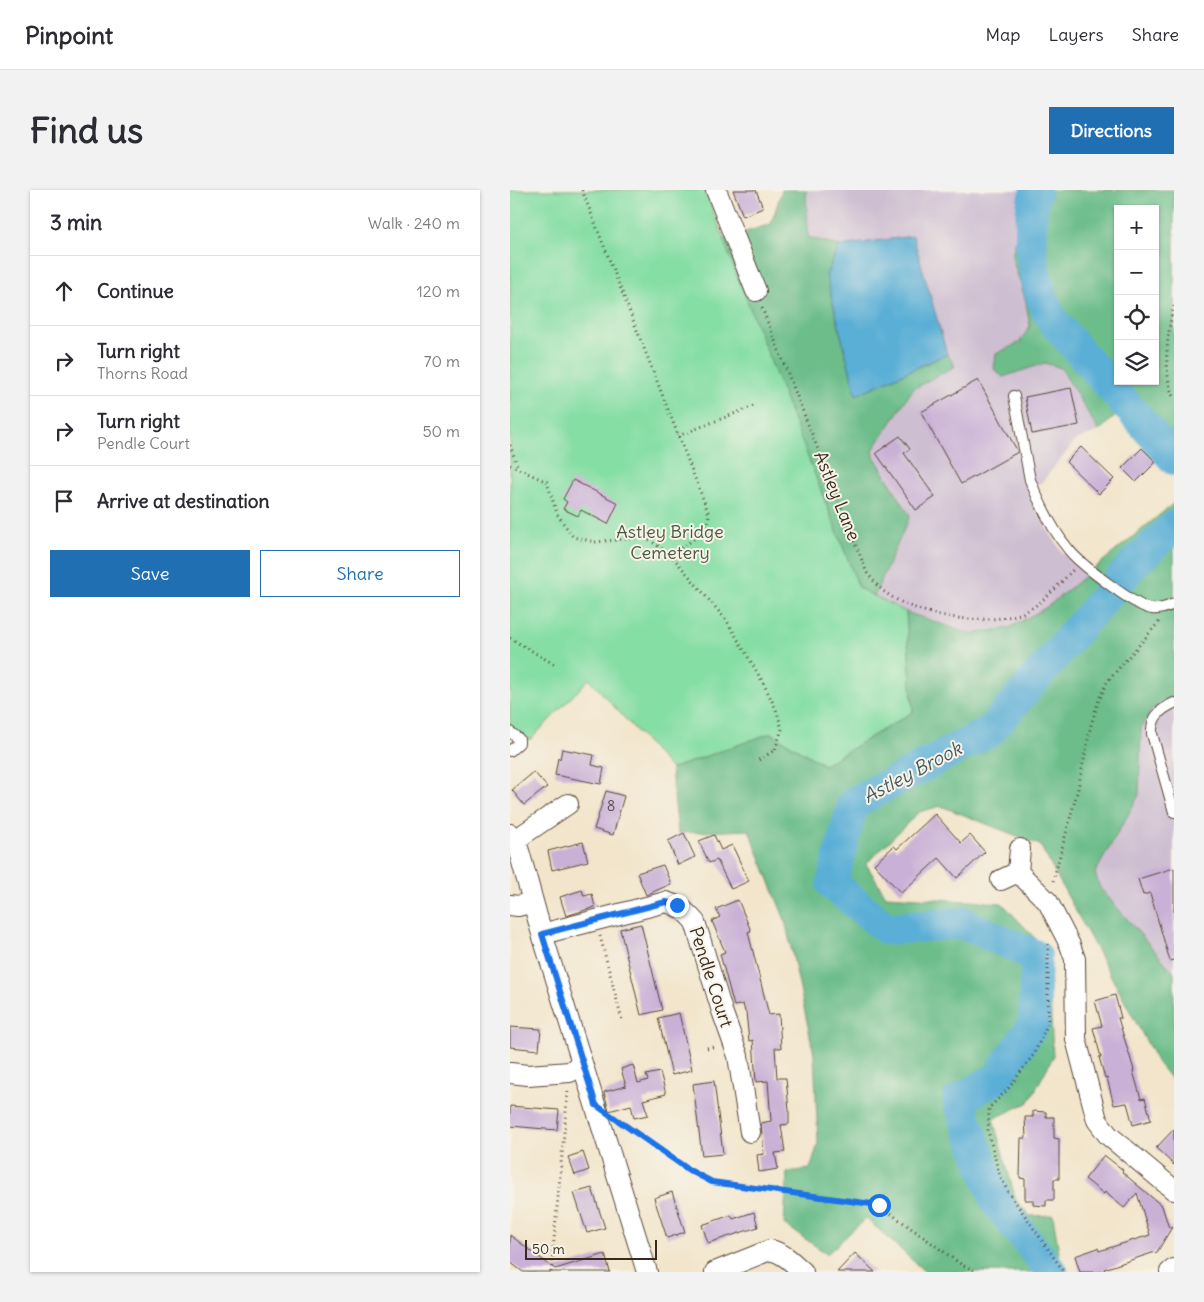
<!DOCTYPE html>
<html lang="en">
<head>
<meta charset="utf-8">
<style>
  body { margin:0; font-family:Delius,sans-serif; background:#f2f2f3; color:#2b2b33 }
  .controls { position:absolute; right:15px; top:15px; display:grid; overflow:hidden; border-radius:0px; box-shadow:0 1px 4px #0004 }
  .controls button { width:45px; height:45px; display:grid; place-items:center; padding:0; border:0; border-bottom:1px solid #e1e1e2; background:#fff; color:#2b2b33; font:25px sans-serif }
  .scale { position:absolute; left:15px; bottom:12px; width:132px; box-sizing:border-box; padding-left:5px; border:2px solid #3b2a1e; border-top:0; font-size:14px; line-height:18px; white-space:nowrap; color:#3b2a1e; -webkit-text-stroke:4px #f7f3e8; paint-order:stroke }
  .stop { position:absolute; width:15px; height:15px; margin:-11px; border:4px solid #1a73e8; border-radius:50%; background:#fff }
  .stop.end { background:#1a73e8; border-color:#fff; box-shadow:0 1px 5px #0008 }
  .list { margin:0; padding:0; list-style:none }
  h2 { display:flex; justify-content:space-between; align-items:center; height:65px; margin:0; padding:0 20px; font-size:21px }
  h2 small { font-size:16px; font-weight:400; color:#7c7c81 }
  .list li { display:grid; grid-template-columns:32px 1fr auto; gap:15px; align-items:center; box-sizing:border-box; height:70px; padding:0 20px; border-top:1px solid #e1e1e2 }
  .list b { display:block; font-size:19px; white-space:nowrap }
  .list p { margin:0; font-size:16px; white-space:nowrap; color:#7c7c81 }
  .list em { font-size:16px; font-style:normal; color:#7c7c81 }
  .actions { display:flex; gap:10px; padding:15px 20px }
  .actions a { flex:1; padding:11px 0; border:1px solid #1f6fb2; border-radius:0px; text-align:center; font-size:18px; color:#1f6fb2 }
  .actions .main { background:#1f6fb2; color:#fff }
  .icon { flex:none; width:28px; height:28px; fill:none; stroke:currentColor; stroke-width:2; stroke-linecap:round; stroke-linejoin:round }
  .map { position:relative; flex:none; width:664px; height:1082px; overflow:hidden; border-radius:0px }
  header { display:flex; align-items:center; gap:30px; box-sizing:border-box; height:70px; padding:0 25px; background:#fff; border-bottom:1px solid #e1e1e2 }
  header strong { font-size:24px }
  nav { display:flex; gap:28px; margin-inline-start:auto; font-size:18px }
  .intro { display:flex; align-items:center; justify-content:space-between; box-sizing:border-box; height:120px; padding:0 30px }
  h1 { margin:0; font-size:35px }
  .button { padding:12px 22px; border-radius:0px; background:#1f6fb2; color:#fff; font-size:18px; font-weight:700 }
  main { display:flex; gap:30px; padding:0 30px }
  aside { flex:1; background:#fff; border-radius:0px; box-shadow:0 1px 4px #0004 }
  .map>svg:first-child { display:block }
  .industrial { fill:#cebed1 }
  .green { fill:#85dea4; stroke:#608461 }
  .forest { fill:#6cbd8a; stroke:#547454; fill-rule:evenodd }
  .water { fill:#5aafd6; stroke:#4a6c7a }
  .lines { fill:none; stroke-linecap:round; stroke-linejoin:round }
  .river { stroke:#5aafd6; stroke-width:32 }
  .building { fill:#c9b0d6 }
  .lane-casing { stroke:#564638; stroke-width:12 }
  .street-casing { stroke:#564638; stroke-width:22 }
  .path { stroke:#564638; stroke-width:3; stroke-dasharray:1 4; stroke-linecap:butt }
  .lane { stroke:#fff; stroke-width:10 }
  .street { stroke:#fff; stroke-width:20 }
  .route { stroke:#1a73e8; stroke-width:6 }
  .labels { text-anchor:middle; stroke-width:4; stroke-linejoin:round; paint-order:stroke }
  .number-label { font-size:15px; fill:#5e4c4c }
  .street-label { font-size:18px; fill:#3b2a1e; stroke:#f7f3e8 }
  .park-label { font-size:18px; fill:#4e5740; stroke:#f7f3e8 }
  .water-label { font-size:19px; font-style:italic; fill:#46595e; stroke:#f7f3e8 }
</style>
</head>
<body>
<header>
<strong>Pinpoint</strong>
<nav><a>Map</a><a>Layers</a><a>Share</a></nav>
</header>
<div class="intro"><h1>Find us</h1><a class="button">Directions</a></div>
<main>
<aside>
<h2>3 min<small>Walk · 240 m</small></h2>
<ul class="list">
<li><svg class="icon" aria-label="ahead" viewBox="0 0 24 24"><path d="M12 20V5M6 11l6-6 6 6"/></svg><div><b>Continue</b></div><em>120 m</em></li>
<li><svg class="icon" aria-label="right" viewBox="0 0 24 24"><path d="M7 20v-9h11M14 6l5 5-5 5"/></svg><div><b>Turn right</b><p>Thorns Road</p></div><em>70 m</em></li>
<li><svg class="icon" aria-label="right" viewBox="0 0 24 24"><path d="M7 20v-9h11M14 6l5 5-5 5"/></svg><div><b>Turn right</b><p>Pendle Court</p></div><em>50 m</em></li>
<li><svg class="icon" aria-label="arrive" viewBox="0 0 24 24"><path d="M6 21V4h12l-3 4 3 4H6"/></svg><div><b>Arrive at destination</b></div></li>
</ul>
<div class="actions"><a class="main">Save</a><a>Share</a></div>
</aside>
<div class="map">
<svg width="664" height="1082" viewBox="0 0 664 1082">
  <rect width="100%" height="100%" fill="#f7f3e8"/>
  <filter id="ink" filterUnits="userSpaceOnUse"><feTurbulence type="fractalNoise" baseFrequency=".02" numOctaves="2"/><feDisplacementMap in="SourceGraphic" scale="10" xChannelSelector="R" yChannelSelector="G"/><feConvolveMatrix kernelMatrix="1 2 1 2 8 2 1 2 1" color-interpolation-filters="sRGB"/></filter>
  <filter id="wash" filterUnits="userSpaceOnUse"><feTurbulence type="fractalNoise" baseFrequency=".0096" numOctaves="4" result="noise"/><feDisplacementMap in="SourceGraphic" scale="20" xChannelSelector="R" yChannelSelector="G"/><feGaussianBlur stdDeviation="1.12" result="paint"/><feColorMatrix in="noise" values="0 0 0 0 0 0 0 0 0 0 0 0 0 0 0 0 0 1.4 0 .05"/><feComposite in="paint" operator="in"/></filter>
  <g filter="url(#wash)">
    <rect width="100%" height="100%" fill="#f2e5cb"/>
    <path class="industrial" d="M296,0H515L502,67L516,112L520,136L510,152L486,164L493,187L535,173L551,178L589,241L566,250L532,292L517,300L536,337L552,362L576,386L537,418L499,438L460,444L396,422L364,406L400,326L364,266L363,260L403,199L445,175L437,164L403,46L329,56L298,47Z
      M664,506V783L590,698L585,683L629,605L631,538L640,521L655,509Z"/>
    <path class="green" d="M0,0H195L349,398L396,422L403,522L314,575L261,543L161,579L79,489L20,550L0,537Z"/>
    <path class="forest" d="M272,0H296L298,47L329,56L316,85L346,205L437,164L445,176L403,199L363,260L364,266L400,326L364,406L349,398L213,49L261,34Z
      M515,0H664V281L612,219L589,241L551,178L535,173L493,187L484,179L486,164L510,152L520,136L516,112L502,67ZM608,19H645V191H608Z
      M664,313V506L655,509L640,521L631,538L629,605L585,683L590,698L664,783V893L648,873L530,655L431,616L409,622L356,674L376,706L492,713L538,762L543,867L519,912L483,929L506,1010L520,1026L543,1025L552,1082H415L356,1028L317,1064L274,1034L277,982L300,979L308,954L304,864L275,730L239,640L168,643L161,579L261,543L314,575L403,522L396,422L460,444L499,438L537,417Z"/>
    <path class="water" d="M403,46L437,164L346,205L316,85L329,56Z"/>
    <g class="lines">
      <path class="river" d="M526,0C521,15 521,26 521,42C520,75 527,103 543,131L664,269
        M542,1082L487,1013L448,910L487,888L524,833L526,766L453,733L377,739L322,694L343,613L480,541L625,372L664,336"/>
    </g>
    <g id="blocks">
      <path class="building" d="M223,0H246L253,18L233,26Z
        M468,190L508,262L451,294L411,222Z
        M561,198L569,235L522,244L515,207Z
        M390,246L400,259L394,263L425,307L406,320L366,263Z
        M571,257L604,289L589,304L556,272Z
        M632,258L646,272L626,292L612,278Z
        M63,290L108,313L98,334L71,320L68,326L53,319L57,312L53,309Z
        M52,559L84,565L82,575L94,578L91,594L45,585L48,568L50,569Z
        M24,582L37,597L14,615L2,600Z
        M96,601L114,606L103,645L84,639Z
        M425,624L451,653L460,645L475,662L447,688L429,668L391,703L364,674L384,656L387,659Z
        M174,643L185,667L168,675L158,651Z
        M204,645L211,660L222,655L239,691L221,699L207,670L199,673L189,651Z
        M73,652L78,671L42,680L38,661Z
        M153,675L161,694L136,705L127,683Z
        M664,678V770L660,771L640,703L633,705L628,689Z
        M72,700L74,706L82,704L85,717L56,726L50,707Z
        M228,710L241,741L238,742L259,825L269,824L271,858H265L267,888H276L279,921V934L271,935L275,962L265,963L268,979L249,982L247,965L254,964L251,933L261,931L258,891L246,892L243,850L239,851L236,822H235L233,814L224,816L210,764L215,762L202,731L210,727L206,719Z
        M131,734L152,820L131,825L110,739Z
        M605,805L611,828H608L624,880L623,881L631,909L635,908L641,930L623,935L617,913L604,915L597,888H595L589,867H591L583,838L592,836L585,811Z
        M169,823L182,880L162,885L148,828Z
        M0,837L31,839L29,860L0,857Z
        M123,875L128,893L138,890L136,885L150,882L156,904L133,910L138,925L124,928L121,915L99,921L94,902L116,896L111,879Z
        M204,891L213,964L192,966L183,894Z
        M0,916L49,920L47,940L0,936Z
        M523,921L536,922V927H544V948L549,949V989H544V1010H536V1016L523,1015V1010H515V989L510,988L511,948H516L515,927H523Z
        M664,939V975L646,958Z
        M73,962L79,980L65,985L58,967Z
        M594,965L613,980L612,982L652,1016L659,1038L662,1037L646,1064L645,1062L594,1079L595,1082H570L565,1066L588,1058L589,1061L640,1045L627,1003L614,1018L595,1002L594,1004L575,989Z
        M82,998L95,1038L77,1043L64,1003Z
        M162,1002L175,1042L157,1048L144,1008Z
        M244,1022L248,1037L198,1053L192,1035L221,1025L223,1029Z
        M0,1045L45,1079L95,1064L100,1082H13L0,1072Z
        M345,1063L365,1082H327Z"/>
    </g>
  </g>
  <g filter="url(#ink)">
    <use href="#blocks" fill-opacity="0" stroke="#564638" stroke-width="1"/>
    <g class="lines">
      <g class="lane-casing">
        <path id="lane" d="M504,206L520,290C529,312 543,341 559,360C569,373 627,418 642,419C650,420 657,417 664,414
          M664,513C649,520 641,528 642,544L664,622
          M0,542L9,549V553L0,561"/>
      </g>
      <g class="street-casing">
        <path id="street" d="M206,0L246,101
          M0,644L5,650L9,661L32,744L137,1082
          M5,650L58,614
          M508,682L538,712L560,755L565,769L566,849L587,930L598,945L664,1000
          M491,690L508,682L510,659
          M0,715L8,716L23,712
          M32,744L156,712C170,716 176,722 185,732L212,821L228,866L240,942
          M0,883L18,885L60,882L72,873
          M205,1082L260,1060C274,1063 282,1072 293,1082
          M660,1082L664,1079"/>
      </g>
      <path class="path" d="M72,0L199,324L197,340L161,365
        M664,116C657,145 652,181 664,209
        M252,118L357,383C363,390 369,398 376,403C409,427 470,436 510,424C530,417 548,395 563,380
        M168,246L246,215
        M0,255L8,278
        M0,275L37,292L47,324L63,347L85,352L135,347L161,365L217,431L251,489L266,519L272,539L265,560L247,571
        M0,448L47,476
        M543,691L567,603L581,535L588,512L597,492L649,432
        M90,746L112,830
        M538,754V833L524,864L498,899L479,918L478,941L489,983L497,1000L554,1082
        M197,858L206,856
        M109,930L179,980L202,992L369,1015L452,1075L467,1082
        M41,1082L58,900"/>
      <use href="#lane" class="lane"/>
      <use href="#street" class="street"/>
    </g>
  </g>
  <g class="lines" filter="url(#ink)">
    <path class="route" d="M167,715L156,712L32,744L86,915L179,980L202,992L369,1015"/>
  </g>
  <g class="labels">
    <g class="number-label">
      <text x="101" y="621">8</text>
    </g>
    <g class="street-label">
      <text transform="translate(327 306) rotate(68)" y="6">Astley Lane</text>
      <text transform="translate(201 787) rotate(72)" y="6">Pendle Court</text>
    </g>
    <g class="park-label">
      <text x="160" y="348">Astley Bridge<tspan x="160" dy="21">Cemetery</tspan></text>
    </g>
    <g class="water-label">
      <text transform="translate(402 582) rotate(-28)" y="7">Astley Brook</text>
    </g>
  </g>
</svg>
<div class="controls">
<button>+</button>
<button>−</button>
<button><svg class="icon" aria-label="locate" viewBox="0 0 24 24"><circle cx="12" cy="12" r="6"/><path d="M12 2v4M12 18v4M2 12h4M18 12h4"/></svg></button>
<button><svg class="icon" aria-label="layers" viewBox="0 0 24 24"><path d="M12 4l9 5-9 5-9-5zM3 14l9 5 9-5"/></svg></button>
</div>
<div class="scale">50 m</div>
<div class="stop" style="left:369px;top:1015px"></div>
<div class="stop end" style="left:167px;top:715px"></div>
</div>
</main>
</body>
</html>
